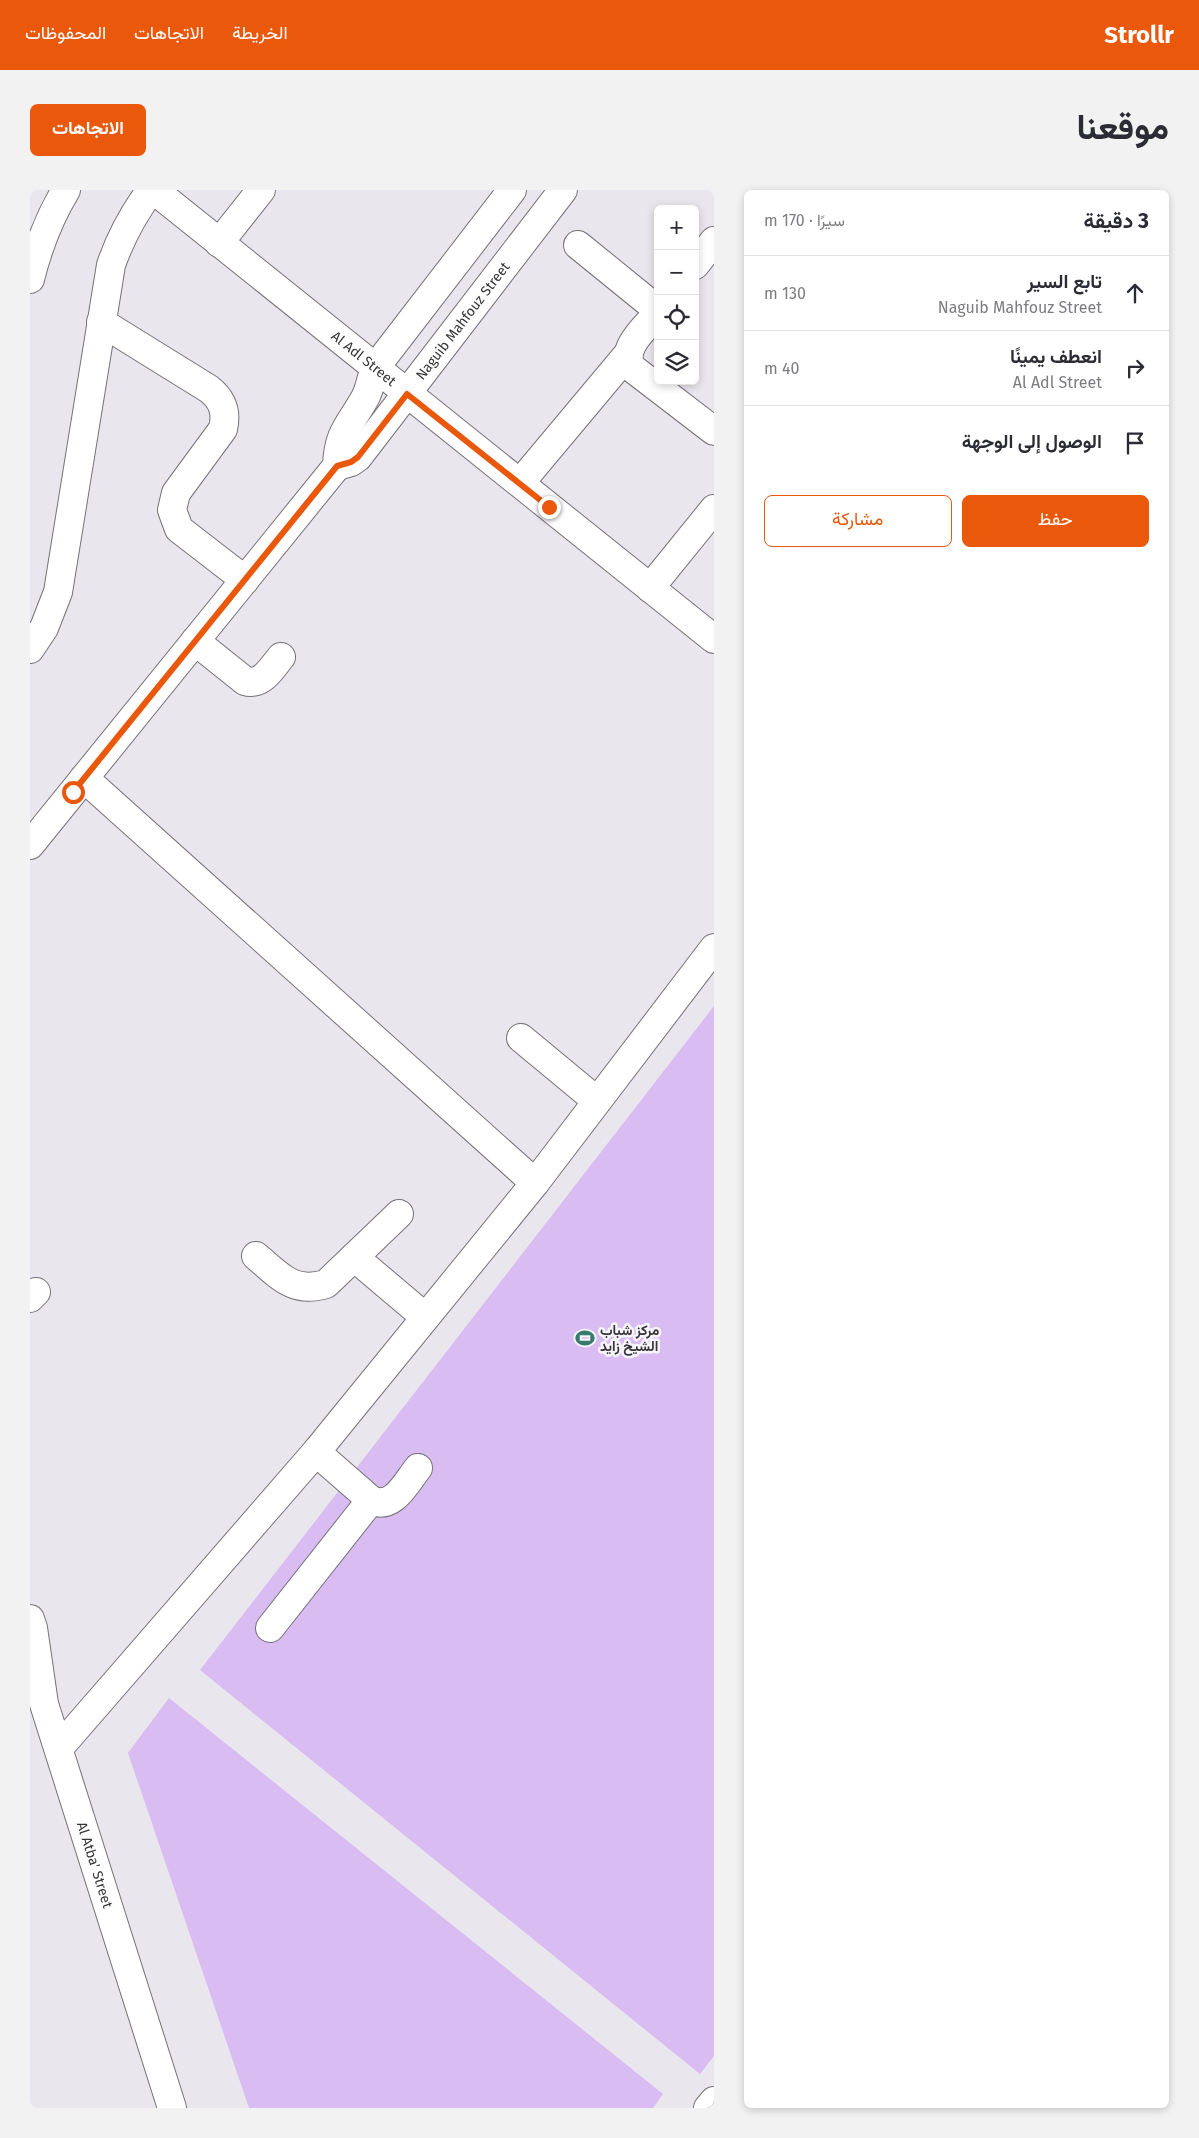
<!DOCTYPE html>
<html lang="ar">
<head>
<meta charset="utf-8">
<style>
  body { margin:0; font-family:"Fira Sans",Vazirmatn,sans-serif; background:#f2f2f3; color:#2b2b33; direction:rtl }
  .controls { position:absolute; right:15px; top:15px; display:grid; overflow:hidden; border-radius:8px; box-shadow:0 2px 8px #0003 }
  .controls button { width:45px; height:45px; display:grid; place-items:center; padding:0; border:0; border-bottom:1px solid #e1e1e2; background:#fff; color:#2b2b33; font:25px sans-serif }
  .stop { position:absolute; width:15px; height:15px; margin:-11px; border:4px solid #ea580c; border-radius:50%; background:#fff }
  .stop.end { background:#ea580c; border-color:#fff; box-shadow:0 1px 5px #0008 }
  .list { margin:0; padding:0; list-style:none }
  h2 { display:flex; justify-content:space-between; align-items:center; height:65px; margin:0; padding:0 20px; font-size:21px }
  h2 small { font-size:16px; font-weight:400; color:#7c7c81 }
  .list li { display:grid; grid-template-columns:32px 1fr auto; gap:15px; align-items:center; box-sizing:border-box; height:75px; padding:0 20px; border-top:1px solid #e1e1e2 }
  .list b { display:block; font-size:19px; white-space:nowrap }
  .list p { margin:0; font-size:16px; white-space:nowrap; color:#7c7c81 }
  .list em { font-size:16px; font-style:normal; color:#7c7c81 }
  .actions { display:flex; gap:10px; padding:15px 20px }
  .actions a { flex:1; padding:11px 0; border:1px solid #ea580c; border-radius:8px; text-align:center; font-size:18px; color:#ea580c }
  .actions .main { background:#ea580c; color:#fff }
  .icon { flex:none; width:28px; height:28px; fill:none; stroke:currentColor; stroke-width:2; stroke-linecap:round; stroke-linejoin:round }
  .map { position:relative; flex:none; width:684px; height:1918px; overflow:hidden; direction:ltr; border-radius:8px }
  header { display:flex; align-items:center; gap:30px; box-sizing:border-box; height:70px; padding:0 25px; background:#ea580c; color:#fff }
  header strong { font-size:24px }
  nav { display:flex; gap:28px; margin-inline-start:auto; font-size:18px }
  .intro { display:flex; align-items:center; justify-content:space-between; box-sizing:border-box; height:120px; padding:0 30px }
  h1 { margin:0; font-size:35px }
  .button { padding:12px 22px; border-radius:8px; background:#ea580c; color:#fff; font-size:18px; font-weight:700 }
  main { display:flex; gap:30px; padding:0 30px }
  aside { flex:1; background:#fff; border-radius:8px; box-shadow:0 2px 8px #0003 }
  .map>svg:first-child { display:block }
  .green { fill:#d8bcf2 }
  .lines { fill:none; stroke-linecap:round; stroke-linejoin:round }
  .minor-casing { stroke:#757278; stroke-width:30 }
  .major-casing { stroke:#757278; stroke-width:30 }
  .minor { stroke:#fff; stroke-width:28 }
  .major { stroke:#fff; stroke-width:28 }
  .route { stroke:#ea580c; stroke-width:6 }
  .labels { text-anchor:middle; stroke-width:5; stroke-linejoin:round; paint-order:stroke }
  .street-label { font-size:14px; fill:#363537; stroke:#f7f4fa }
  .poi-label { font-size:14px; font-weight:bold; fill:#363537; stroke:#f7f4fa; text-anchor:start }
</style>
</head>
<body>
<header>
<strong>Strollr</strong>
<nav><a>الخريطة</a><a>الاتجاهات</a><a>المحفوظات</a></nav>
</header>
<div class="intro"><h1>موقعنا</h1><a class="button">الاتجاهات</a></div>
<main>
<aside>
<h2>3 دقيقة<small>سيرًا · 170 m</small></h2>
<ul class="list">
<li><svg class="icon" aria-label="ahead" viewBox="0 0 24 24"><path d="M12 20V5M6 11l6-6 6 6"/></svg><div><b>تابع السير</b><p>Naguib Mahfouz Street</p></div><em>130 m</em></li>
<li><svg class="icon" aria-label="right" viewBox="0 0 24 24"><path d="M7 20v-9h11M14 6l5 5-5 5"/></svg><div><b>انعطف يمينًا</b><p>Al Adl Street</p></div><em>40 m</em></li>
<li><svg class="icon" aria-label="arrive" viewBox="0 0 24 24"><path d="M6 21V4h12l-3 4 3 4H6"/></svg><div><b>الوصول إلى الوجهة</b></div></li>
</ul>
<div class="actions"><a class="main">حفظ</a><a>مشاركة</a></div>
</aside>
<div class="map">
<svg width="684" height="1918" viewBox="0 0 684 1918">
  <rect width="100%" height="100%" fill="#eae6ed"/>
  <path class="green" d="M684,816V1866L670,1884L170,1480Z
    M139,1508L633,1904L623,1918H219L98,1563Z"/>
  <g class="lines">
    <g class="minor-casing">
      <g id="minor">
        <path id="s1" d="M124,0L684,449"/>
        <path d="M189,53L231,0"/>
        <path d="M548,55L628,120"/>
        <path d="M665,75L684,51"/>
        <path d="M0,89C8,57 19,28 36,0"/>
        <path d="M628,123C616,137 589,159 602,178L684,241"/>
        <path d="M71,132L179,199C193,210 197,222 193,239L146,303L142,320L149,339L215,390"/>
        <path id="s2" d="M307,276L321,272L328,267L533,0"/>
        <path d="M490,293L598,164"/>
        <path d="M620,398L684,319"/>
        <path d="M165,451L215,491C232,496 241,479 251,467"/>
        <path d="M0,459L14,438L28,402L81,75C91,46 103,24 121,0"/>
        <path d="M54,588L505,993"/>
        <path d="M0,655L307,276C308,242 320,235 335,208C340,199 341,188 345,178L482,0"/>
        <path d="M491,848L567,911"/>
        <path d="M226,1066C250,1086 263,1104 296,1094L369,1024"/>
        <path d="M324,1067L395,1127"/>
        <path d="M0,1108L6,1102"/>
        <path d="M286,1262L341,1310C363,1321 376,1293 388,1278"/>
        <path id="s3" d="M0,1429L3,1438L14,1514L142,1918"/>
        <path d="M240,1438L341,1310"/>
        <path d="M29,1558L286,1262L505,993L684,758"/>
      </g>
    </g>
    <g class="major-casing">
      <path id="major" d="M678,1918L684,1911"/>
    </g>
    <use href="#minor" class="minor"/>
    <use href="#major" class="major"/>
  </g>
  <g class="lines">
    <path class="route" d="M43,602L307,276L321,272L328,267L377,204L519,317"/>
  </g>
  <defs>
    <g id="stadium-bare" transform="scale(1.5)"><path d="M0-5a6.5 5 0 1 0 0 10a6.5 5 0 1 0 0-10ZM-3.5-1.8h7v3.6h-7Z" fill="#377a6e" stroke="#f7f4fa" stroke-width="2.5" paint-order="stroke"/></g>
  </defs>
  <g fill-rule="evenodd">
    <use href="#stadium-bare" x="555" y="1148"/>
  </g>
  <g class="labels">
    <g class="street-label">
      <text dy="5" stroke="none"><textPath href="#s2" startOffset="195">Naguib Mahfouz Street</textPath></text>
      <text dy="5" stroke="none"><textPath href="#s1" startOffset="269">Al Adl Street</textPath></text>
      <text dy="5" stroke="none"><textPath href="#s3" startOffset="255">Al Atba' Street</textPath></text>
    </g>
    <g class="poi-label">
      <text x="570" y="1145">مركز شباب<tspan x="570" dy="16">الشيخ زايد</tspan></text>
    </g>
  </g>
</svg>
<div class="controls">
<button>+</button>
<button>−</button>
<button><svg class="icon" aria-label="locate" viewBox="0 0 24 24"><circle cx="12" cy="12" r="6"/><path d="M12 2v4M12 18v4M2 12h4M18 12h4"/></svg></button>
<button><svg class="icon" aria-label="layers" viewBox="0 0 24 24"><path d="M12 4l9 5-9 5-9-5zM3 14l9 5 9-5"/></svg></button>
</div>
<div class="stop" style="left:43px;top:602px"></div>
<div class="stop end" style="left:519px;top:317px"></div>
</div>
</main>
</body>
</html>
